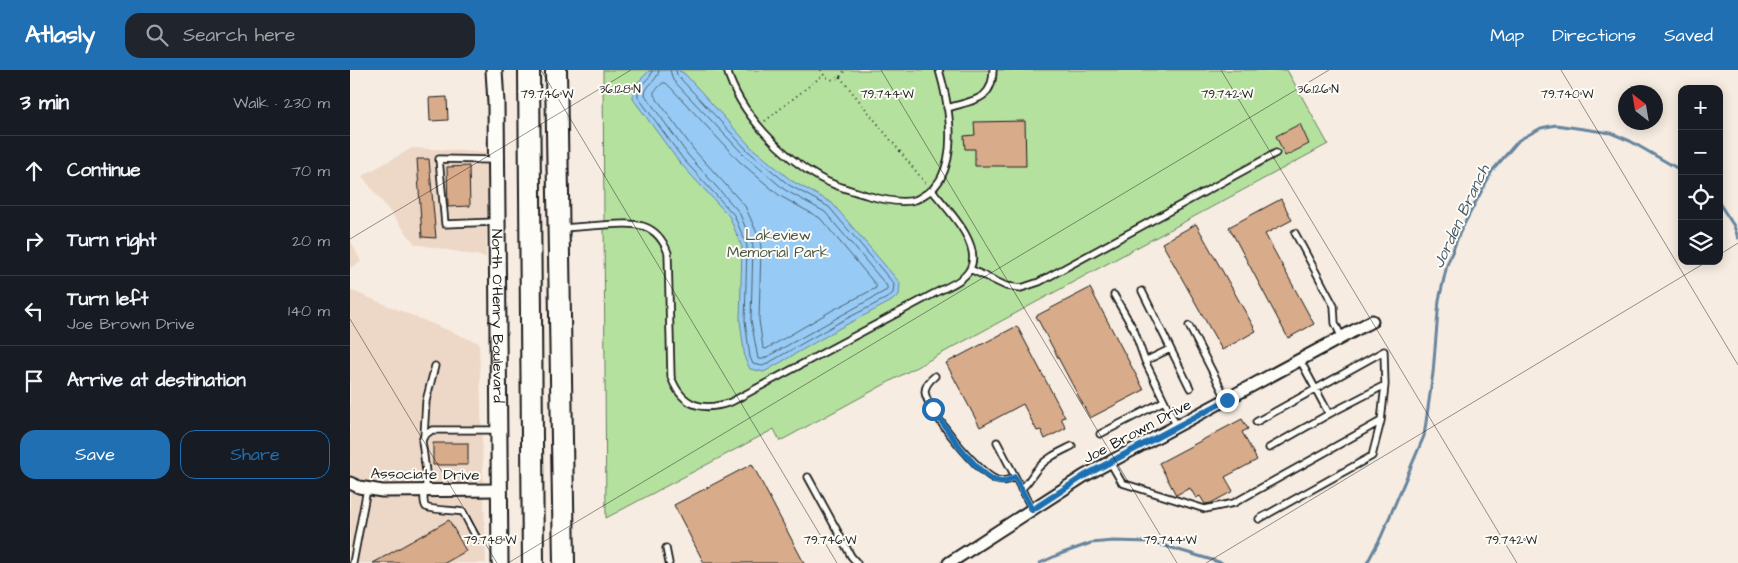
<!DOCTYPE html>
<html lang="en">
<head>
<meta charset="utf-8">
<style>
  body { margin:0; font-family:"Architects Daughter",sans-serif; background:#20242c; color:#f1f3f6 }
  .controls { position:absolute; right:15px; top:15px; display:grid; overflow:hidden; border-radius:10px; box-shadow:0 2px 12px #0003 }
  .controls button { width:45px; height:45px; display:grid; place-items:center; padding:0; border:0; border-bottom:1px solid #363941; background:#171b24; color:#f1f3f6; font:25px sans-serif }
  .compass { position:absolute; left:1268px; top:15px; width:45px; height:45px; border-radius:50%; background:#171b24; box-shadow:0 2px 12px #0003; rotate:329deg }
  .stop { position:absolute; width:15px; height:15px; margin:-11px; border:4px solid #1f6fb2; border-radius:50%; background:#fff }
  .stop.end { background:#1f6fb2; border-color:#fff; box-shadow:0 1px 5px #0008 }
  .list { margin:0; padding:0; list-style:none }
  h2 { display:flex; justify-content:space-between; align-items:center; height:65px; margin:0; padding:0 20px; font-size:21px }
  h2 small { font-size:16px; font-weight:400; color:#9ea1a6 }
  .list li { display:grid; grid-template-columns:32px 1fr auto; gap:15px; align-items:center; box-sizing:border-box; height:70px; padding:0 20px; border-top:1px solid #363941 }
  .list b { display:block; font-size:19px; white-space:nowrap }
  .list p { margin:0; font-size:16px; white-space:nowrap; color:#9ea1a6 }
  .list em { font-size:16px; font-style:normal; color:#9ea1a6 }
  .actions { display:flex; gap:10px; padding:15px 20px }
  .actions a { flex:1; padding:11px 0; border:1px solid #1f6fb2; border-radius:15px; text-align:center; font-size:18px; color:#1f6fb2 }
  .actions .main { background:#1f6fb2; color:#fff }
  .icon { flex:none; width:28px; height:28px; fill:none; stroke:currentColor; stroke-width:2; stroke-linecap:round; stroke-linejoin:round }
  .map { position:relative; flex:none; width:1388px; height:493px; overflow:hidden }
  header { display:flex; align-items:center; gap:30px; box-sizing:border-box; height:70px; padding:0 25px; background:#1f6fb2; color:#fff }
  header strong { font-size:24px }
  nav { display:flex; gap:28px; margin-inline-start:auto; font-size:18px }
  .search { width:350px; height:45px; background:#20242c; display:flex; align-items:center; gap:12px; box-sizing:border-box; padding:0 18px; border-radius:15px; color:#9ea1a6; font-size:19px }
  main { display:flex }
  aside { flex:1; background:#171b24 }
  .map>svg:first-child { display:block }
  .built { fill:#edd8c7 }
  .green { fill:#b5e19f; stroke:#687e5e }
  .water { fill:#97caf4; stroke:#66849e }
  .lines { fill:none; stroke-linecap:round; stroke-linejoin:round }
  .shore { stroke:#4d6272; stroke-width:1 }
  .stream { stroke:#66849e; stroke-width:3 }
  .building { fill:#d8ab8a; stroke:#1c1c1c }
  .service-casing { stroke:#1c1c1c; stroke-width:9 }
  .minor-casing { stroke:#1c1c1c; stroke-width:15 }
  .tertiary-casing { stroke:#1c1c1c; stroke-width:19 }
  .trunk-casing { stroke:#1c1c1c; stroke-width:24 }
  .path { stroke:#1c1c1c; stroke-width:2; stroke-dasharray:1 4; stroke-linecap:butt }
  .service { stroke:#fdfcf7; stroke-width:5.5 }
  .minor { stroke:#fdfcf7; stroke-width:11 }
  .tertiary { stroke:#fdfcf7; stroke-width:15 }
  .trunk { stroke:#fdfcf7; stroke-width:20 }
  .route { stroke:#1f6fb2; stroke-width:6 }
  .ticks { fill:none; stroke:#1c1c1c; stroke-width:1; stroke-opacity:0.45 }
  .labels { text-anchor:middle; stroke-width:4; stroke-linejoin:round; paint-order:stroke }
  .park-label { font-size:15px; fill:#4a5743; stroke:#fdfcf7 }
  .street-label { font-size:15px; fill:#1c1c1c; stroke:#fdfcf7 }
  .water-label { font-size:16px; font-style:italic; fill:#475968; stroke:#fdfcf7 }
  .ticks-label { font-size:12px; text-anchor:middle; fill:#1c1c1c; stroke:#fdfcf7; stroke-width:4; stroke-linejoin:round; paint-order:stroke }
</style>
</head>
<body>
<header>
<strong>Atlasly</strong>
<div class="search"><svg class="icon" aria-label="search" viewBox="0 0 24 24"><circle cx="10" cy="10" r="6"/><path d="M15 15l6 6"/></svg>Search here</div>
<nav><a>Map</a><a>Directions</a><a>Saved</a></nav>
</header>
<main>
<aside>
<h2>3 min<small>Walk · 230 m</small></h2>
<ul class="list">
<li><svg class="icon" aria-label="ahead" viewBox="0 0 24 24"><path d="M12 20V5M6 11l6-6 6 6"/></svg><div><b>Continue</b></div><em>70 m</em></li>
<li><svg class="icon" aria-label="right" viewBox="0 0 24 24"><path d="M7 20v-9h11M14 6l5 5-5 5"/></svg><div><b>Turn right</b></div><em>20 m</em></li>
<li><svg class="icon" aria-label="left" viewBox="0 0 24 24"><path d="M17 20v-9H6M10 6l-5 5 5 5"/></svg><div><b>Turn left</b><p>Joe Brown Drive</p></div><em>140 m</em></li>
<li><svg class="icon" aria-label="arrive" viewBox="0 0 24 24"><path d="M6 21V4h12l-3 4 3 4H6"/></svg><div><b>Arrive at destination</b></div></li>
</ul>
<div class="actions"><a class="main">Save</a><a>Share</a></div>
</aside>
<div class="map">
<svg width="1388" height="493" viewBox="0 0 1388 493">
  <rect width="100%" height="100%" fill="#f6ece1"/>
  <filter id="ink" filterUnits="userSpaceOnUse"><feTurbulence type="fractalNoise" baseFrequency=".02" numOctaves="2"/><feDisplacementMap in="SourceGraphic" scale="10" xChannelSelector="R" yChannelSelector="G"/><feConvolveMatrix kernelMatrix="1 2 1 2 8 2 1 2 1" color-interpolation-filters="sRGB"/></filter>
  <g filter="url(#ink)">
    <path class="built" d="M62,78L138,82L136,187L65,174L12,106Z
      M0,169L11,192L0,198Z
      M0,220L129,273L136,493H0Z"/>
    <path class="green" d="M253,0H937L978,74L430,371L424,359L256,448Z"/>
    <path class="water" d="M328,0L335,4L401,77L442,111L482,133L550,213L549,225L540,232L490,258L414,302L400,299L395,289L390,251L392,177L379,146L329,92L283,29V17L299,1Z"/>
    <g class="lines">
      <path class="shore" d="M302,0L301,5L288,19V27L333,89L384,145L397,176L395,251L400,287L403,294L413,296L488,253L537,228L543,223L544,214L479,137L439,115L398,81L327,5L326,0
        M309,0C308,11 295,15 295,25L338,85L389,142L403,176L401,250L408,289H413L537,220V216L475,142L435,120L394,85L323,10L320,0
        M313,13H316L322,19L389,91L430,126L470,148L526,215V218L481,241L416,279L413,278L409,250L411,178L410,170L395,136L344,80L304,25V22Z"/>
      <path class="stream" d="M1369,133L1384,156L1388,168
        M690,493L710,484L741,473L763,471L802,472L872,493
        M1017,493L1031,467L1074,366L1083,303L1089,230L1097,195L1110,162L1142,101L1169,70L1191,58L1206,55L1261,63L1280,71L1332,101"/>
    </g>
    <path class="building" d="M97,27L98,50L80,51L79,28Z
      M675,51L676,96H625V79H615L614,66L625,65L624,52Z
      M950,54L959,74L935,86L926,66Z
      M67,89H79L86,168L72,167Z
      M119,96L120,136L98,137L97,97Z
      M931,129L942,150L915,164L964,254L938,268L879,157Z
      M846,154L906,261L872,280L812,173Z
      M740,218L794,320L740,348L686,246Z
      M667,256L715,347L711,348L716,358L695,369L691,360L687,361L673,334L630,357L596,293Z
      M892,349L898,359L892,362L907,390L875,407L883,421L861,433L855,434L850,426L846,428L840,418L826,425L809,393Z
      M83,373H118V395H83Z
      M402,394L454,493H354L324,435Z
      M99,450L116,481L95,493H23Z"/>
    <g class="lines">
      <g class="service-casing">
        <path id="service" d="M377,0C389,42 432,87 470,108C484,116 500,120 516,125C530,129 551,134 565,130C571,128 576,123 582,120
          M597,38C623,30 643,31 643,0
          M144,90L89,89L95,154L145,152
          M213,158C226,157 239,156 253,155C282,153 306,150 318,183L321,307C332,337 353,342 381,332L585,223C596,217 614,211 620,199C633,174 596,138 582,120C585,116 589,112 591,108C607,78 598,31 589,0
          M945,163L984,236L985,253L992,268
          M620,199L656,216L671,218L689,212L926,83
          M792,221L840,318
          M764,225L784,260L795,291L827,357
          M839,256L877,330
          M795,291L820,279
          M585,306C580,310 575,315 575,322C577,340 629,404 647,410C654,412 659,410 665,407
          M1031,351L1035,315
          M906,352L1034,281L1035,315L979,344L950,290
          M750,364L814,331
          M74,366L76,331L85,296
          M647,372L682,439
          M919,378L979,344
          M760,392L772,413L855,439L884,433L1031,351L1022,386L909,449
          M458,407L501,486L507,493
          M671,419C679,413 682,404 689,397C698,387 710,382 722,376
          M74,421C74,425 73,434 76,437C80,440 105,440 113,442L126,467
          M76,421V402L72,371L74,366L82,360H147
          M316,478L319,493
          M3,493L17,419"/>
      </g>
      <g class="minor-casing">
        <path id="minor" d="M0,413L9,417L32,421L150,420
          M599,493L734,406L1022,251"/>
      </g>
      <g class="tertiary-casing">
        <g id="tertiary">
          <path id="s1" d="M144,0L146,33L150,493"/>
        </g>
      </g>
      <g class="trunk-casing">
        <path id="trunk" d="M179,0L183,493
          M206,0L214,493"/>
      </g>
      <path class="path" d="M471,0L475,7L483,10L490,7L495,0
        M490,7L577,115
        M415,51L473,5"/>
      <use href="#service" class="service"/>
      <use href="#minor" class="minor"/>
      <use href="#tertiary" class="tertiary"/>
      <use href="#trunk" class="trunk"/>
    </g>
  </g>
  <g class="lines" filter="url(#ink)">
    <path class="route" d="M583,339C595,356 631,414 654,412C657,411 662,408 665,407L682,440L734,406L877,330"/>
  </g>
  <path class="ticks" d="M191,0L487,493M531,0L827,493M871,0L1167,493M1211,0L1388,295M0,169L281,0M1369,185L1388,173M0,249L147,493M158,493L979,0M856,493L1358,191"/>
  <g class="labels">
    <g class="park-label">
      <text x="428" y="170">Lakeview<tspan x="428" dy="17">Memorial Park</tspan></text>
    </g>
    <g class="street-label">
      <text dy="5" stroke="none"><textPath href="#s1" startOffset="246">North O'Henry Boulevard</textPath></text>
      <text transform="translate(787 361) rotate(-28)" y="5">Joe Brown Drive</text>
      <text transform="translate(75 404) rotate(1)" y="5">Associate Drive</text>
    </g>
    <g class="water-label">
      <text transform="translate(1110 146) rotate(-65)" y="6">Jorden Branch</text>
    </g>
  </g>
  <g class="ticks-label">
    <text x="968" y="23">36.126°N</text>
    <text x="270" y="23">36.128°N</text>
    <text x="197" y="28">79.746°W</text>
    <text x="537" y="28">79.744°W</text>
    <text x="877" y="28">79.742°W</text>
    <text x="1217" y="28">79.740°W</text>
    <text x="140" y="474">79.748°W</text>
    <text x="480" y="474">79.746°W</text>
    <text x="820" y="474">79.744°W</text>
    <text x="1161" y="474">79.742°W</text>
  </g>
</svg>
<div class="controls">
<button>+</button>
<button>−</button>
<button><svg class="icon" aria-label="locate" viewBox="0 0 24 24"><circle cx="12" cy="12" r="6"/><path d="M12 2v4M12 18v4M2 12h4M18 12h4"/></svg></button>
<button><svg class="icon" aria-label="layers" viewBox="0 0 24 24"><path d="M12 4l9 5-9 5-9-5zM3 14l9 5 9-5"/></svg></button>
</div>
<svg class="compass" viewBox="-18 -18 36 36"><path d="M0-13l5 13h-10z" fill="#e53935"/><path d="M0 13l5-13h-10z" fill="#9ea1a6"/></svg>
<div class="stop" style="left:583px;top:339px"></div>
<div class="stop end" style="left:877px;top:330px"></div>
</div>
</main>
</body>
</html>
